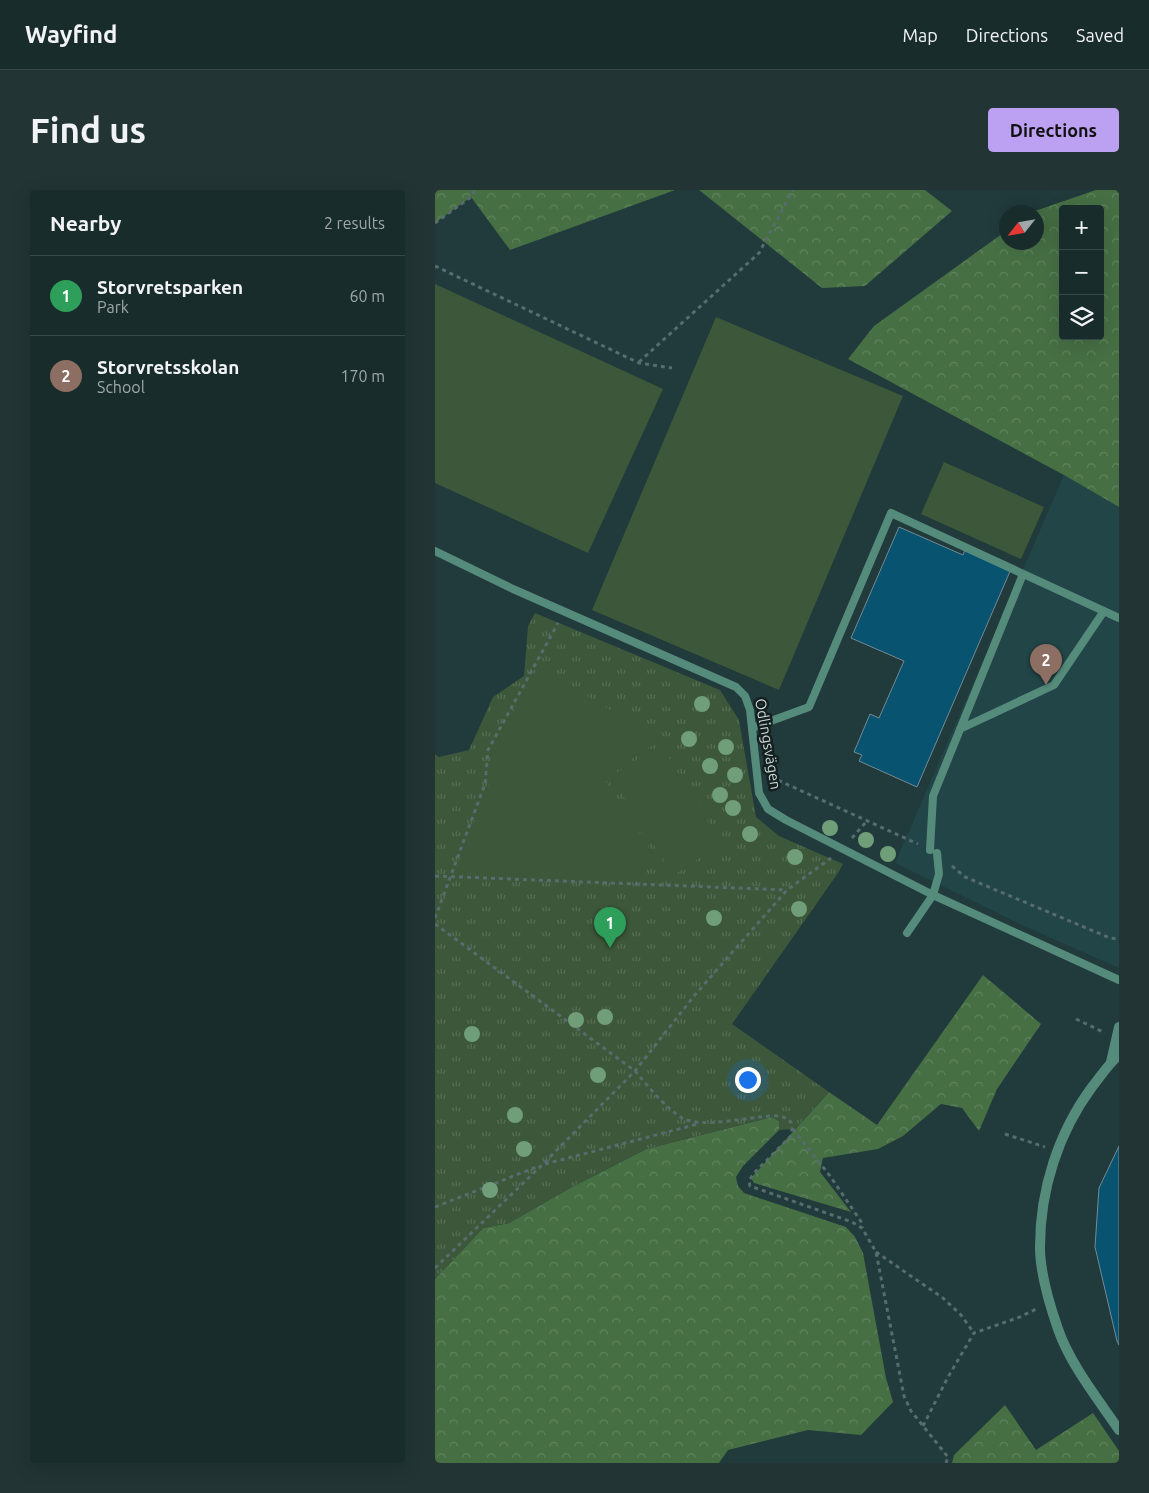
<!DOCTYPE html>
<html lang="en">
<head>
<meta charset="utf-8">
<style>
  body { margin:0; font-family:Ubuntu,sans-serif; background:#223434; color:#f1f3f6 }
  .controls { position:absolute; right:15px; top:15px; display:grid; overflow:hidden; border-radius:5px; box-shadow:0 5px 20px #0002 }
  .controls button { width:45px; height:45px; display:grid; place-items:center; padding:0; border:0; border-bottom:1px solid #374848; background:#192c2c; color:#f1f3f6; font:25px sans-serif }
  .compass { position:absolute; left:564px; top:15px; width:45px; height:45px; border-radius:50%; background:#192c2c; box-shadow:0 5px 20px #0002; rotate:239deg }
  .you { position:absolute; left:312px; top:889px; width:18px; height:18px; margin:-12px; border:4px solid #fff; border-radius:50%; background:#1a73e8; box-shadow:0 0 0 8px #1a73e833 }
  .badge { display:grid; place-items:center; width:32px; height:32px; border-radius:50%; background:#bca0f2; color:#fff; font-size:16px; font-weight:700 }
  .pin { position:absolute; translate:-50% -41px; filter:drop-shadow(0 1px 2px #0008) }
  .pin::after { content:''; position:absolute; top:26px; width:18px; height:15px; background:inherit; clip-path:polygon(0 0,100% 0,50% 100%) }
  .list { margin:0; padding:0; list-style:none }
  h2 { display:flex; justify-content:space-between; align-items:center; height:65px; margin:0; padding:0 20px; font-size:21px }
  h2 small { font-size:16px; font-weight:400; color:#9fa7a9 }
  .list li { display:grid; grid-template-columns:32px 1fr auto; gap:15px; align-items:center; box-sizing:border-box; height:80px; padding:0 20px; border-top:1px solid #374848 }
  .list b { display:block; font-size:19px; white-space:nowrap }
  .list p { margin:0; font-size:16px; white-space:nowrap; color:#9fa7a9 }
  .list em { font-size:16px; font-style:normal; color:#9fa7a9 }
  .icon { flex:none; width:28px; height:28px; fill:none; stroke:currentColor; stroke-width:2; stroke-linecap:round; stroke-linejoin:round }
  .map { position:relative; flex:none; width:684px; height:1273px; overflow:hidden; border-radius:5px }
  header { display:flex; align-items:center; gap:30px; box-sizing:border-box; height:70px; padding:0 25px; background:#192c2c; border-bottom:1px solid #374848 }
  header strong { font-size:24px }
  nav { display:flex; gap:28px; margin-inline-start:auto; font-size:18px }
  .intro { display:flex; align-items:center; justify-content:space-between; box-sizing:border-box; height:120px; padding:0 30px }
  h1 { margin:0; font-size:35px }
  .button { padding:12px 22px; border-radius:5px; background:#bca0f2; color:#111; font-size:18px; font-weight:700 }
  main { display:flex; gap:30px; padding:0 30px }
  aside { flex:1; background:#192c2c; border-radius:5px; box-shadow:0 5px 20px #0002 }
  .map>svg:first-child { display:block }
  .built { fill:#224547 }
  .forest { fill:url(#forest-crowns); fill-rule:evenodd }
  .park { fill:url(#park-tufts) }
  .pitch { fill:#3c573a }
  .building { fill:#075370; stroke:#748a96 }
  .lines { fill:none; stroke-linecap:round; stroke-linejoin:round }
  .path { stroke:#576c6d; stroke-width:3; stroke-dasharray:4 4; stroke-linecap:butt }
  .lane { stroke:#558b7b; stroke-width:8 }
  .street { stroke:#558b7b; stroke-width:10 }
  .tree { fill:#709e79 }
  .labels { text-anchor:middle; stroke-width:5; stroke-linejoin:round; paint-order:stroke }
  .street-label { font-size:15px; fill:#cad8d9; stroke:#141f1f }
</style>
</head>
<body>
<header>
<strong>Wayfind</strong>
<nav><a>Map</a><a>Directions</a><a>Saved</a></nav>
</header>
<div class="intro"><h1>Find us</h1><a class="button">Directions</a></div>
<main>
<aside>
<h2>Nearby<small>2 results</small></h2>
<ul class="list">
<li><span class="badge" style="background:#2e9e5b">1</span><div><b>Storvretsparken</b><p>Park</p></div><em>60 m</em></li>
<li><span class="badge" style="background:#8d6e63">2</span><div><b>Storvretsskolan</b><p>School</p></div><em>170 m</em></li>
</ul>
</aside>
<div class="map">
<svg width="684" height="1273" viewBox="0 0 684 1273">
  <defs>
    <pattern id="forest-crowns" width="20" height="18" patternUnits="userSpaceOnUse" patternTransform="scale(1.25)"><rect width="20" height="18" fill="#466f44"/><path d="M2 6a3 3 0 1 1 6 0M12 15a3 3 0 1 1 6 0" fill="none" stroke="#5f835e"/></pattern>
    <pattern id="park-tufts" width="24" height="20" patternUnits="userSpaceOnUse" patternTransform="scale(1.25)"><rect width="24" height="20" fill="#3c573a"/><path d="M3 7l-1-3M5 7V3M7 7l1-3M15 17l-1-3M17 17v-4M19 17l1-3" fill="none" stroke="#576e56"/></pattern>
  </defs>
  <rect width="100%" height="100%" fill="#213a3b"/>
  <path class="built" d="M629,285L684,317V778L587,735L460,673Z"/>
  <path class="forest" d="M0,0H240L75,60L36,7L0,33Z
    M264,0H490L517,21L430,96L387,98Z
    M661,0H684V317L629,285L413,169L439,136L571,41L572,52H602V22H597ZM628,19H665V146H628Z
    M548,785L606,834L562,899L544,941L527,918L506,914L468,946L443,959L388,968L385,982L416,1022L319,993L316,988L394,902L442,935Z
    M337,927L344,931V940L308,976L301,987L303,996L309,1003L411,1037L420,1047L428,1063L451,1188L458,1212L426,1245L373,1240L293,1260L284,1273H0V1089L48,1038L74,1033L135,998L211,959Z
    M570,1215L601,1260L658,1223L684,1261V1273H517L519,1265Z"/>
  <path class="park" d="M100,423L285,500L304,530L321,627L344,646L408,674L403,683L297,834L394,902L360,939L344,940V931L337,927L211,959L135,998L74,1033L48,1038L0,1089V564L4,567L34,560L58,507L89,486L93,436Z"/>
  <path class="pitch" d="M0,94L228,199L153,363L0,293Z
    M281,127L468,206L344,500L157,420Z
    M509,272L609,317L586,369L486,324Z
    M103,477L226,550L168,587L218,664L203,688L19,683L54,594L57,561Z
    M226,555L287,654L238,685L176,586Z"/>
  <path class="building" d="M464,337L528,365L530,360L576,379L482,597L424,571L427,565L419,562L435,524L444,528L469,471L416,448Z
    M684,956V1155L682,1151L660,1057L664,998Z"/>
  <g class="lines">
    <path class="path" d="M0,33L36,7L40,0
      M0,76L204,173L237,178
      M204,172L324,63L358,0
      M336,587L483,654
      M417,648L431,632
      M517,676L530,687L675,748L684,749
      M0,686L352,700
      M0,728L50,594L53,560L123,433
      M0,734L200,881C212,895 233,921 249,929C267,937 305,929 325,927C334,926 345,924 352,929C359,932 357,939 356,946L319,983L314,991L315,996L417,1032L427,1038L441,1062L469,1206L476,1221L513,1267L511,1273
      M641,829L670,843
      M358,939L395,986L427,1033V1038
      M570,944L610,957
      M110,974L263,934
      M0,1017L104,976
      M441,1062L508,1108L526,1125L539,1143
      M0,1078L107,975L200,881L259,806L352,700L396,668
      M488,1236L513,1187L539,1143L585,1127L603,1118"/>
    <path class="lane" d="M0,361L78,399L301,497L310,506L315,520L324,603L333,619L351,630L498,705L684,790
      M317,538L374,517L456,323L684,428
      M525,539L619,495L669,421
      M495,660L498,606L588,384
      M472,743L498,705L504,684L502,663"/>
    <path class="street" d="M684,865C673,874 666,886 657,897C623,943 605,1000 605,1057C605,1081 615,1116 623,1139C635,1174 663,1209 684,1240
      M676,872L684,837"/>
  </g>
  <g class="tree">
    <circle cx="267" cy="514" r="8"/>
    <circle cx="254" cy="549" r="8"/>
    <circle cx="291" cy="557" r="8"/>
    <circle cx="275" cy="576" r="8"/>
    <circle cx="300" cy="585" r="8"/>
    <circle cx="285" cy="605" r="8"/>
    <circle cx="298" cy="618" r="8"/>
    <circle cx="395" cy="638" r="8"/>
    <circle cx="315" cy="644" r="8"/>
    <circle cx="431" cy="650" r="8"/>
    <circle cx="453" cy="664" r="8"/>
    <circle cx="360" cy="667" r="8"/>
    <circle cx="364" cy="719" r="8"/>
    <circle cx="279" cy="728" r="8"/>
    <circle cx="170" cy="827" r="8"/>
    <circle cx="141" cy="830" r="8"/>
    <circle cx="37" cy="844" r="8"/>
    <circle cx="163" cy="885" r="8"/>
    <circle cx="80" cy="925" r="8"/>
    <circle cx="89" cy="959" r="8"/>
    <circle cx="55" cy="1000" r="8"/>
  </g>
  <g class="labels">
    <g class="street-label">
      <text transform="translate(333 554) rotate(80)" y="5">Odlingsvägen</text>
    </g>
  </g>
</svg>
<div class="controls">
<button>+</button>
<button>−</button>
<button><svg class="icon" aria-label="layers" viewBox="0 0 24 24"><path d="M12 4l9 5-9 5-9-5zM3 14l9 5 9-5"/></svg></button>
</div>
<svg class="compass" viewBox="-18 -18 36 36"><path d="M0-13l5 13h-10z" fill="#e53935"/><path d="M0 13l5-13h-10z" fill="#9fa7a9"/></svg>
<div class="you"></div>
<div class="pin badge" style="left:175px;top:758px;background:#2e9e5b">1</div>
<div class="pin badge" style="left:611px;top:495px;background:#8d6e63">2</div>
</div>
</main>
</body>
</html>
